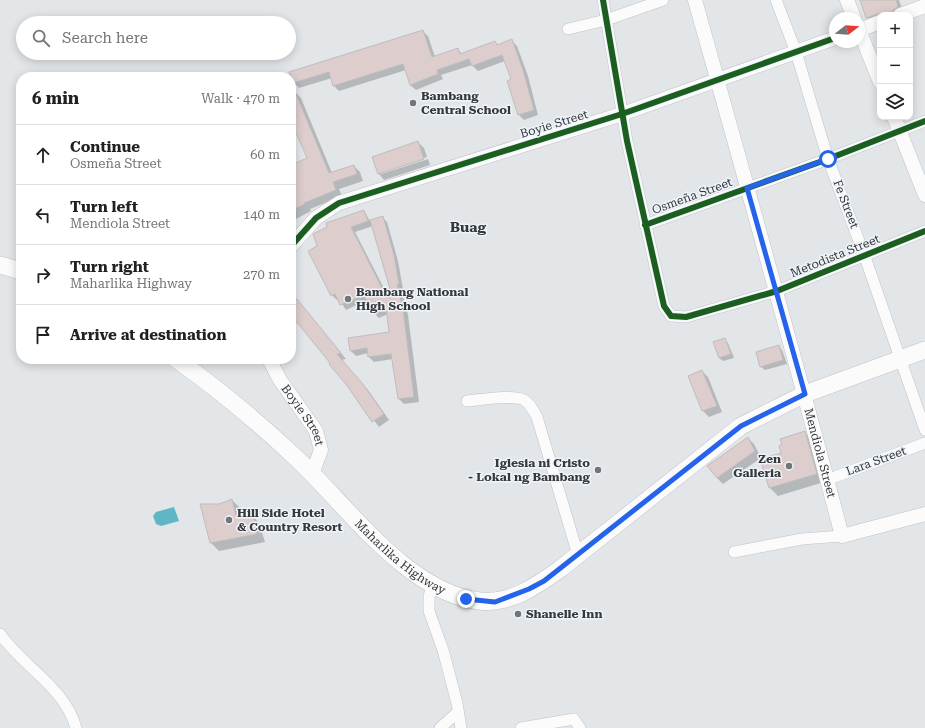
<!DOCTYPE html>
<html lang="en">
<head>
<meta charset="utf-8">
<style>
  body { margin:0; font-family:"Roboto Serif",serif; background:#f6f6f6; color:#202124 }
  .controls { position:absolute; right:12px; top:12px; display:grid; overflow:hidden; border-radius:8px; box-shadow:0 2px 10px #0003 }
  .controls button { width:36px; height:36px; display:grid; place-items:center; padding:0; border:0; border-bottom:1px solid #e0e0e0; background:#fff; color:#202124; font:20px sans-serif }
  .compass { position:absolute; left:829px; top:12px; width:36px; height:36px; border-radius:50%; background:#fff; box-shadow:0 2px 10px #0003; rotate:73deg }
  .stop { position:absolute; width:12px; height:12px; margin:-9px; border:3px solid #2563eb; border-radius:50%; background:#fff }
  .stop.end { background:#2563eb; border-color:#fff; box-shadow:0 1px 4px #0008 }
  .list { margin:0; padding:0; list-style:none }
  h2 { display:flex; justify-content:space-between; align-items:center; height:52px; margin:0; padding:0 16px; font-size:17px }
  h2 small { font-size:13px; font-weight:400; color:#757577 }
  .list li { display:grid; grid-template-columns:26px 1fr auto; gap:12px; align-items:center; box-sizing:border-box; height:60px; padding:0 16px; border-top:1px solid #e0e0e0 }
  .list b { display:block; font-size:15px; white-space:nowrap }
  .list p { margin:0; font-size:13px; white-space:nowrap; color:#757577 }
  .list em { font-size:13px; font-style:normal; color:#757577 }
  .icon { flex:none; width:22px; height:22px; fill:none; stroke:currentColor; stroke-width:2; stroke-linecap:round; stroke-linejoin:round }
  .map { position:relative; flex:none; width:925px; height:728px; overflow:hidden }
  .search { position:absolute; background:#fff; box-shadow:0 2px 10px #0003; left:16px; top:16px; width:280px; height:44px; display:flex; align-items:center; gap:10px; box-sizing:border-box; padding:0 14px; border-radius:22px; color:#757577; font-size:15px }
  .panel { position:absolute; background:#fff; box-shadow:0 2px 10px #0003; left:16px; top:72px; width:280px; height:292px; border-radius:16px }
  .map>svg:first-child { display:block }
  .water { fill:#5fb7c5 }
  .shadow { fill:#0003; fill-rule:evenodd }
  .building { fill:#ddcecd; stroke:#bebdbe }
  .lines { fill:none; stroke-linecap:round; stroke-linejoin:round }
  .minor-casing { stroke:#c0c2c5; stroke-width:12 }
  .tertiary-casing { stroke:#c0c2c5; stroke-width:15 }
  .primary-casing { stroke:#c0c2c5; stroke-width:18 }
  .minor { stroke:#fbfbfc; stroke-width:11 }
  .tertiary { stroke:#fbfbfc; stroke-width:14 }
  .primary { stroke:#fbfbfc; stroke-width:17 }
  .cycleway-casing { stroke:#eef4fa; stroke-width:8 }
  .cycleway { stroke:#1b5e20; stroke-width:6 }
  .route { stroke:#2563eb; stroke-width:5 }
  .poi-dot { fill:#737577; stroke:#eef4fa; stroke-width:1.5 }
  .labels { text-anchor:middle; stroke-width:3; stroke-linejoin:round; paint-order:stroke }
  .poi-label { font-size:12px; font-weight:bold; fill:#36383a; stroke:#eef4fa; text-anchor:start }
  .street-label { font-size:12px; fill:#36383a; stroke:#eef4fa }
  .quarter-label { font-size:14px; font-weight:bold; fill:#36383a; stroke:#eef4fa }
</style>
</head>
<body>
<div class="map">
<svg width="925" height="728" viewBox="0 0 925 728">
  <rect width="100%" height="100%" fill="#e3e6e9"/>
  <path class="water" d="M174,507L179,521L161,526L156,524L153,516L156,512Z"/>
  <path class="shadow" d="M863,0H899L903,12L899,15H880V20L872,23L867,18Z
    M422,31L428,36L435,57L457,49L462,54L495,42L498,45L512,41L517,46L528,76L538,115L524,120L518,114L512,80L505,61L478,71L472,65L441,75L443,79L416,90L410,85L406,70L339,91L334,86L332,78L299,88L294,83L290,73Z
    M294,91L301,98L332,173L354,166L360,172L363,181L339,189L342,196L310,209L311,211L296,219L291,214V165L308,159L291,118V92Z
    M418,142L424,148L427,157L381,172V174L428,159L430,165L384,180L379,174Z
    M364,211L370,221L382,217L387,222L398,261L403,289H401L408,315L419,402L404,404L399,399L393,359L374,362L369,357L368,353L356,356L351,351L390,333L388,314L379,318L374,313L367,300L346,310L339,299L337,300L332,295L319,247ZM373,226L393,297L389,298L355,232Z
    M297,300L346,359L341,360L368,390L389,420L379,427L331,363L291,313V305Z
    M724,339L728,343L734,358L723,361L719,358Z
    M779,346L782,350L787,364L765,370L761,367Z
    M702,371L708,377L722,412L709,417L703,411L690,376Z
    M804,432L812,440L824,482L778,496L770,488L761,460L782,454L783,445Z
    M748,438L754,444L761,458L723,484L717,478Z
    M232,500L240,508L242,516L251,514L259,523L265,542L219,551L211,543Z"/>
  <path class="building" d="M860,0H896L898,7L893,10L892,15L890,13L884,15L877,14L866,18Z
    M423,30L432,57L458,48L460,54L495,41L497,45L512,39L523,70L534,110L518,115L507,81L511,79L502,55L472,66L469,59L437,70L438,74L410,85L403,64L333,86L329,72L293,83L289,72Z
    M291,82L329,173L354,165L357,174L333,182L336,190L304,203L305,204L291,211V165L307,158L291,121Z
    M418,141L424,159L378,174L372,157Z
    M364,210L368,221L351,227L387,298L392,296L370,220L383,216L394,255L399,284H397L403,309L414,397L398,399L391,354L368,357L367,348L350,351L348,338L389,332L386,308L373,314L364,295L340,305L335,294L331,296L308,251L317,246L313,234L327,227L326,223Z
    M297,299L341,353L337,354L362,383L384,414L372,422L348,387L329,364L330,363L291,315V303Z
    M725,338L731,354L719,358L713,342Z
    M779,345L783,360L760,367L756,352Z
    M702,370L717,406L702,411L688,376Z
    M805,431L817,474L769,488L760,459L781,453L779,446L782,444L780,439Z
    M748,437L755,451L717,478L707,466Z
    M232,499L236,516L251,513L256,524L257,534L210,543L200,504H219Z"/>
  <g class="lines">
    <g class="minor-casing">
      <path id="minor" d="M603,0L627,141L664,306L671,316L686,317L777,291L925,231
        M776,0L796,52L828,159L865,257L925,430
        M568,29L606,20L663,0
        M645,225L828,159L925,121
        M467,401C480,400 513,394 524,400C530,403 534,412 537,417L578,555
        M827,480L925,443
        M734,552L802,539L842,536
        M432,584L429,597V611L443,650L457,703L461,728
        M0,634C23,667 65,687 76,728
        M440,728L458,712
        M521,728L574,719L580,728"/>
    </g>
    <g class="tertiary-casing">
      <g id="tertiary">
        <path id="s1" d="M695,0C745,179 795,357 842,536L925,514"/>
        <path d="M847,0L854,18"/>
        <path d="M900,15L925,6"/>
        <path d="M880,22L859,30L880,82"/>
        <path d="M894,117L925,195"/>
        <path d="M291,246L316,218L339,203L622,114L835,38"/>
        <path id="s2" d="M269,359L280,380L316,431L321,450L312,474"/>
      </g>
    </g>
    <g class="primary-casing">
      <g id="primary">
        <path d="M0,265L21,271"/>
        <path id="s3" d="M176,359C218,389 258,422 295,457C347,505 407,593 480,601C509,605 538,585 560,569L741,426L805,394L925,350"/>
      </g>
    </g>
    <use href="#minor" class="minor"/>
    <use href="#tertiary" class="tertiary"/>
    <use href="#primary" class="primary"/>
    <g class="cycleway-casing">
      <path id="cycleway" d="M603,0L627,141L664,306L671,316L686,317L777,291L925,231
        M645,225L828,159L925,121
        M291,246L316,218L339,203L622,114L835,38"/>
    </g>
    <use href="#cycleway" class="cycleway"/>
  </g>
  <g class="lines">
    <path class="route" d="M466,599L495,602L529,589L544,581L741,426L805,394L747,188L828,159"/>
  </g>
  <g class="poi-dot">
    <circle cx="413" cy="103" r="4"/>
    <circle cx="348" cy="299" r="4"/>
    <circle cx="789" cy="466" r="4"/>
    <circle cx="598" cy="470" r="4"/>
    <circle cx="229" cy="520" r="4"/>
    <circle cx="518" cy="614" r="4"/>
  </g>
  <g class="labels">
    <g class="poi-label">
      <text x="421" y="100">Bambang<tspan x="421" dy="14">Central School</tspan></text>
      <text x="356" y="296">Bambang National<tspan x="356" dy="14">High School</tspan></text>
      <text x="781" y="463" text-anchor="end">Zen<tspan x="781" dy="14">Galleria</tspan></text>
      <text x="590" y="467" text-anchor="end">Iglesia ni Cristo<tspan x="590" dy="14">- Lokal ng Bambang</tspan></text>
      <text x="237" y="517">Hill Side Hotel<tspan x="237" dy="14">&amp; Country Resort</tspan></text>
      <text x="526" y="618">Shanelle Inn</text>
    </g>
    <g class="street-label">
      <text transform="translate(554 124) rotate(-17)" y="4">Boyie Street</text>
      <text transform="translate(692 196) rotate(-20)" y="4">Osmeña Street</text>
      <text transform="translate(846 204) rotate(69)" y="4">Fe Street</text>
      <text transform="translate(835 256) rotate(-22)" y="4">Metodista Street</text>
      <text dy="4" stroke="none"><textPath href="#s2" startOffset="66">Boyie Street</textPath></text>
      <text dy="4" stroke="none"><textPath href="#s1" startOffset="470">Mendiola Street</textPath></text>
      <text transform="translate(876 461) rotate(-20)" y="4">Lara Street</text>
      <text dy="4" stroke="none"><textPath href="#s3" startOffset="300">Maharlika Highway</textPath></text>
    </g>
    <g class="quarter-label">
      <text x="468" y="232">Buag</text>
    </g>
  </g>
</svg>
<div class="controls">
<button>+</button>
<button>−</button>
<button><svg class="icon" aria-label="layers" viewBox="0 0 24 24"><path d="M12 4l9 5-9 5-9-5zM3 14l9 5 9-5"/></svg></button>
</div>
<svg class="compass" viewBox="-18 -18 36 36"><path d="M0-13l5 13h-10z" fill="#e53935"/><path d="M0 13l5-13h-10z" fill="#757577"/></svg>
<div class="stop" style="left:828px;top:159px"></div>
<div class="stop end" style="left:466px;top:599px"></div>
<div class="search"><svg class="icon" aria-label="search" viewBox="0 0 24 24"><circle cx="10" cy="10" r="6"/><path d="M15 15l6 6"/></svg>Search here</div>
<section class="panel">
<h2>6 min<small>Walk · 470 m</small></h2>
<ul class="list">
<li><svg class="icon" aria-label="ahead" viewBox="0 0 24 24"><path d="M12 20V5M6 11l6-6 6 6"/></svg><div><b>Continue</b><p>Osmeña Street</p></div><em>60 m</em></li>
<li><svg class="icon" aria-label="left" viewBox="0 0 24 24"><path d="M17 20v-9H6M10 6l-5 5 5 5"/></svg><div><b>Turn left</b><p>Mendiola Street</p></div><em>140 m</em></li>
<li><svg class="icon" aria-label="right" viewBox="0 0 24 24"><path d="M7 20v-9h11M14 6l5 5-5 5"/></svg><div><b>Turn right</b><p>Maharlika Highway</p></div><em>270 m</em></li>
<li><svg class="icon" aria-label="arrive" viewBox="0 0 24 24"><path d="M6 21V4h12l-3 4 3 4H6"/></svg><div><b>Arrive at destination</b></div></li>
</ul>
</section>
</div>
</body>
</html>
